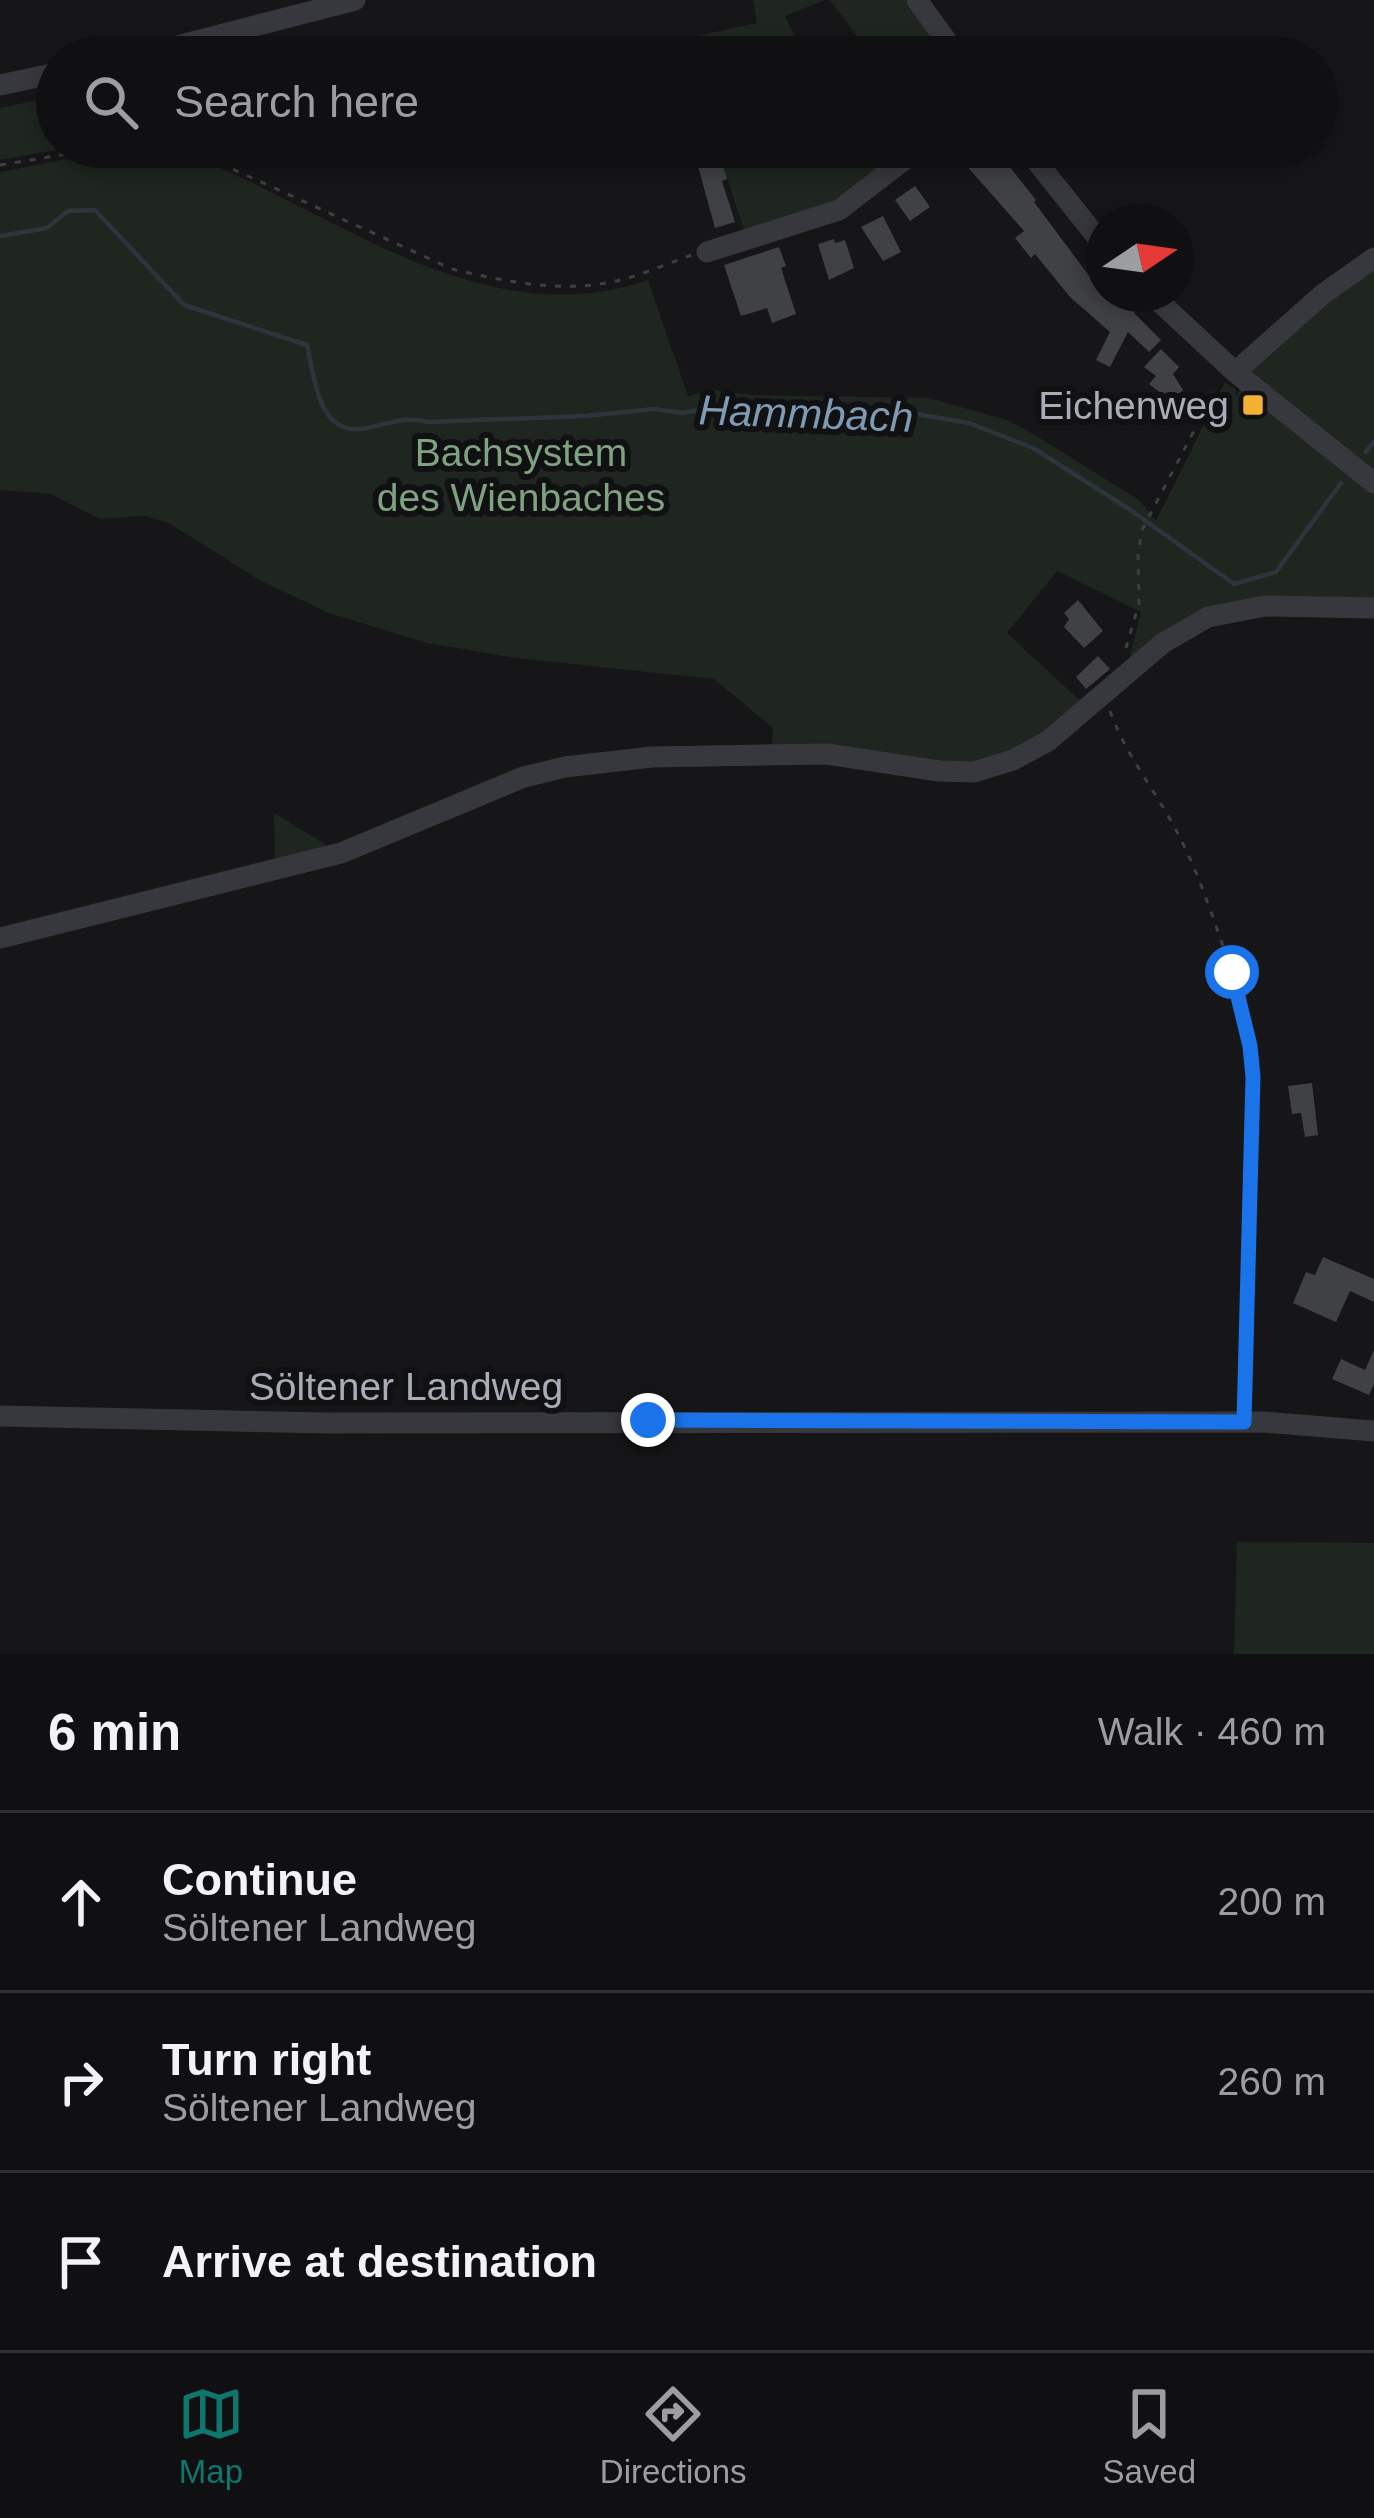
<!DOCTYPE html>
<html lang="en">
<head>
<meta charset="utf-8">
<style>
  body { margin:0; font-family:Helvetica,sans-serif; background:#19191b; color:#f1f3f6 }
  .compass { position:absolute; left:1086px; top:204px; width:108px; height:108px; border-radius:50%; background:#101012; box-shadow:0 6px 18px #0003; rotate:77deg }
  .stop { position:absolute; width:36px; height:36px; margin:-27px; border:9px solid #1a73e8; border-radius:50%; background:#fff }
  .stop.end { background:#1a73e8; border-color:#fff; box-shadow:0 3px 12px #0008 }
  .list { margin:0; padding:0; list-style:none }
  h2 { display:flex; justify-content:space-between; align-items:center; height:156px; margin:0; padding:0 48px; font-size:51px }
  h2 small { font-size:39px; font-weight:400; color:#9c9d9f }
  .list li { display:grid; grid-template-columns:78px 1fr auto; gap:36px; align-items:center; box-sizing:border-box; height:180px; padding:0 48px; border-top:3px solid #303032 }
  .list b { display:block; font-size:45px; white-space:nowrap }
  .list p { margin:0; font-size:39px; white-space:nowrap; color:#9c9d9f }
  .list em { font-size:39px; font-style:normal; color:#9c9d9f }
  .icon { flex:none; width:66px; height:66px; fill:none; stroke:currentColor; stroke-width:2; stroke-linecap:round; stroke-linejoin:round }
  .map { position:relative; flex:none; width:1374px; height:1654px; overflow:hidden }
  .search { position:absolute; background:#101012; box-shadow:0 6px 18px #0003; left:36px; right:36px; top:36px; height:132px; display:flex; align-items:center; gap:30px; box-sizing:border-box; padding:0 42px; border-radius:66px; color:#9c9d9f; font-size:45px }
  .sheet { height:696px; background:#101012 }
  nav { display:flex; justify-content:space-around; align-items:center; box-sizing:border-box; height:168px; border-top:3px solid #303032; background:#101012; font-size:33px; color:#9c9d9f }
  nav a { display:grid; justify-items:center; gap:6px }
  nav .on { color:#0f766e }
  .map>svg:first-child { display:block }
  .green { fill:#1e261f }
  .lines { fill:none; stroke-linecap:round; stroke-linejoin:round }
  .stream { stroke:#2c353c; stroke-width:4.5 }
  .building { fill:#404145 }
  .path { stroke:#3d3f44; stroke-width:3; stroke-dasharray:6 9; stroke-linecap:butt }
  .minor { stroke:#37383d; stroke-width:21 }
  .route { stroke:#1a73e8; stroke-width:15 }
  .poi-dot { fill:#f2b134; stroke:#111113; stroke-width:4.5 }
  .labels { text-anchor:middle; stroke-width:12; stroke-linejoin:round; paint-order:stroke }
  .poi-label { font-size:39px; fill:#a8adb8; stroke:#111113; text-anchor:end }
  .park-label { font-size:39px; fill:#7fa381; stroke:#111113 }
  .street-label { font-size:39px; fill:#a8adb8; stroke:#111113 }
  .water-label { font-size:42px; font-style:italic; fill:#7f9bb3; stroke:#111113 }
</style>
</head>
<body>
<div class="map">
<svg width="1374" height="1654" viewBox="0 0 1374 1654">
  <rect width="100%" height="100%" fill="#161618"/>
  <path class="green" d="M753,0H825L785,16L805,57H691L687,38L757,23Z
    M830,0H908L948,57H873Z
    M57,96V147H73L0,160V108Z
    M717,147H868L883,167L836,203L745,233Z
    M153,151C173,155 197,157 216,166C350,225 494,334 648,280L688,396L712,390L751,395L929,398L1007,420L1035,435L1139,500L1156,521L1225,382L1236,390L1235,396L1252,378L1250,369L1374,263V602L1223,610L1129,660L1141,612L1057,571L1007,633L1078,699L1089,695L1035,744L991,766L576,760L356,844L275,864L274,813L330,847L515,768L589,753L772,744L773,728L714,679L516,658L427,643L329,613L261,581L169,523L145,516L100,519L51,494L0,490V172L99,153Z
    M1237,1542L1374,1543V1654H1234Z"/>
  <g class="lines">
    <path class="stream" d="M0,236L47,228L68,211L95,210L184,305L307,345C314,374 317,433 360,429C388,426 398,415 428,422L585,416L654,409L683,413L715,407L904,412L969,423L1033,448L1129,509L1234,584L1276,572L1341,483
      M1366,452L1374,442"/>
  </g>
  <path class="building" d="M987,147H994L1036,200L1034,202L1096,285L1104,277V294H1131L1138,301L1142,306L1134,313L1161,340L1149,352L1128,332L1110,367L1096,360L1110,332L1070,297L1035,254L1031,258L1015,238L1024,231L965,164Z
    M711,150L716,168L723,166L727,179L722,181L735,222L715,228L695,155Z
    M915,186L930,207L910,221L895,200Z
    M883,216L901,252L883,261L861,227Z
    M834,239L835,243L845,240L854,268L829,280L818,244Z
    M779,247L786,266L781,268L796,314L772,323L767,308L741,316L724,265Z
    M1161,349L1179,367L1173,374L1183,390L1172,402L1149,384L1156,376L1144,367Z
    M1078,600L1103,631L1084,648L1064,627L1069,619L1064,613Z
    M1098,656L1110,669L1086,689L1076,677Z
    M1312,1083L1318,1135L1305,1137L1301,1113L1292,1114L1288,1086Z
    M1323,1257L1374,1279V1302L1350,1291L1336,1322L1293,1303L1306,1272L1315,1275Z
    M1374,1350V1384L1369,1395L1332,1379L1341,1359L1365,1370Z"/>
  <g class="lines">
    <path class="path" d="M162,147L204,156L452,269C503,281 559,293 611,282C638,277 666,264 692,255
      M0,165L110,147
      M1126,648L1139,603L1138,552L1143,528L1218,385
      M1110,711C1125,754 1155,790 1176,830C1199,873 1214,921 1230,966C1273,1090 1250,1271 1245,1403"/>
    <path class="minor" d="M917,0L958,57
      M135,57L355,0
      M0,85L57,73
      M1025,147L1104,246
      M707,252L839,210L921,147
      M1151,294L1235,372L1374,483
      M1235,372L1323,294L1374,258
      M0,938L341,853L524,777L565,767L652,757L827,754L939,771L974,772L1013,760L1048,741L1163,643L1208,617L1265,606L1374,608
      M0,1416L327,1423L1264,1422L1374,1431"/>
  </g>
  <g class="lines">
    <path class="route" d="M648,1420L1244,1422L1253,1077L1250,1046L1232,972"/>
  </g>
  <rect class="poi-dot" x="1241" y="393" width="24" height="24" rx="6"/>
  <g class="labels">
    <g class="poi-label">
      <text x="1229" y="419">Eichenweg</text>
    </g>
    <g class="park-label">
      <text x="521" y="466">Bachsystem<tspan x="521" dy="45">des Wienbaches</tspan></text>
    </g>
    <g class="street-label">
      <text x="406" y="1400">Söltener Landweg</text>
    </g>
    <g class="water-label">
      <text transform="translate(806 413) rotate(2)" y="15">Hammbach</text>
    </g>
  </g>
</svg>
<svg class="compass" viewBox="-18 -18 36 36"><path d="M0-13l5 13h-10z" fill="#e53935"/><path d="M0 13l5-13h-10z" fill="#9c9d9f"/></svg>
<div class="stop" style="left:1232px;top:972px"></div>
<div class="stop end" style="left:648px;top:1420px"></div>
<div class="search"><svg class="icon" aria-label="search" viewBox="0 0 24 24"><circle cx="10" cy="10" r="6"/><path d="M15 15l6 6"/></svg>Search here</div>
</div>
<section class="sheet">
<h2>6 min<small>Walk · 460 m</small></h2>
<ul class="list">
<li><svg class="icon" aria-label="ahead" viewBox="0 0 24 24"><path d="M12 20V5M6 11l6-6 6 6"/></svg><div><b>Continue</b><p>Söltener Landweg</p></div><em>200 m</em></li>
<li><svg class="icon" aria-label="right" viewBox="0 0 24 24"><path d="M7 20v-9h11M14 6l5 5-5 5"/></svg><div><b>Turn right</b><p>Söltener Landweg</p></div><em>260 m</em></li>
<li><svg class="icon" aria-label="arrive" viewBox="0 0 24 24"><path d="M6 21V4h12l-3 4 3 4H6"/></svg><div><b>Arrive at destination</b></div></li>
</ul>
</section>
<nav>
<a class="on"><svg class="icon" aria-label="map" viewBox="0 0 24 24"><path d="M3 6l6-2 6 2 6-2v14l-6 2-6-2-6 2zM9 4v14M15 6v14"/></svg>Map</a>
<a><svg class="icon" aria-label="directions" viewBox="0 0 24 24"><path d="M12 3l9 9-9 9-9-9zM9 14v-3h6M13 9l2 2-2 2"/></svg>Directions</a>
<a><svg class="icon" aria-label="saved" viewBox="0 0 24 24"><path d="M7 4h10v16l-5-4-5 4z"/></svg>Saved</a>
</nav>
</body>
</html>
